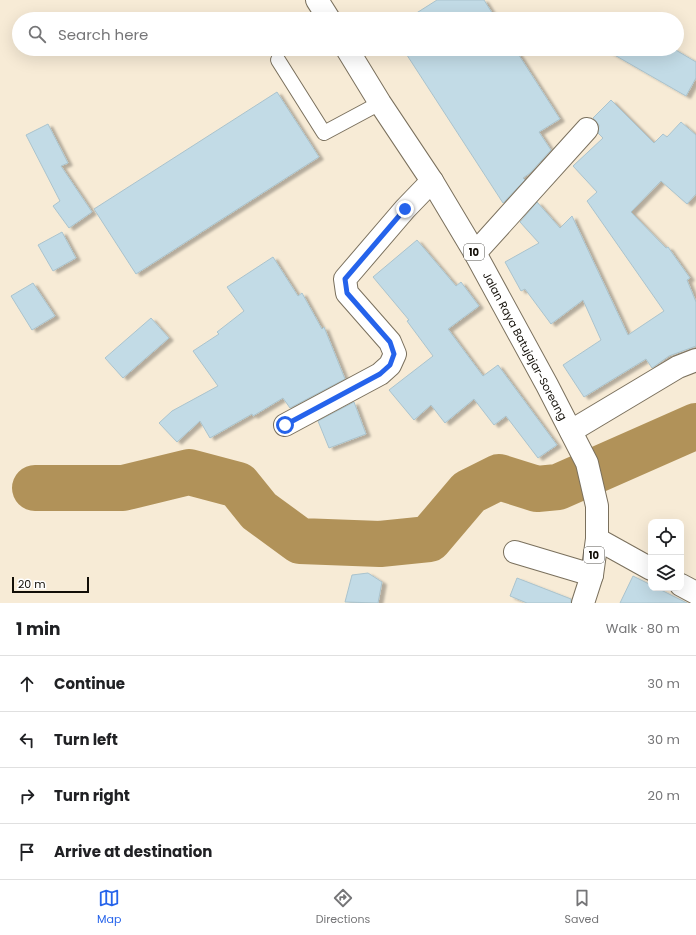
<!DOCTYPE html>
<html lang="en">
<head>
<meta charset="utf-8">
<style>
  body { margin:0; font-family:Poppins,sans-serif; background:#f6f6f6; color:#202124 }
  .controls { position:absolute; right:12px; bottom:12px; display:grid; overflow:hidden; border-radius:8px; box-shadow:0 4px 16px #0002 }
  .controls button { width:36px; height:36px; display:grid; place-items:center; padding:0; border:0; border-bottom:1px solid #e0e0e0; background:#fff; color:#202124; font:20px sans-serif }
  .scale { position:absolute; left:12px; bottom:10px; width:77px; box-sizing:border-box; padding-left:4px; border:2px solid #120e07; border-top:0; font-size:11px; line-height:14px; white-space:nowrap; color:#120e07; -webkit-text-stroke:3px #fff; paint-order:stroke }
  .stop { position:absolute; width:12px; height:12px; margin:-9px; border:3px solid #2563eb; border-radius:50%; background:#fff }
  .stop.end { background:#2563eb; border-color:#fff; box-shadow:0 1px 4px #0008 }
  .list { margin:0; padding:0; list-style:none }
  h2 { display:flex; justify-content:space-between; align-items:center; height:52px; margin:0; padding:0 16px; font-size:17px }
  h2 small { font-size:13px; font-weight:400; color:#757577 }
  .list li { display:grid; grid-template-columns:26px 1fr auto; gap:12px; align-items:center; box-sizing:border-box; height:56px; padding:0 16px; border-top:1px solid #e0e0e0 }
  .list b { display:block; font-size:15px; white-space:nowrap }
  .list em { font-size:13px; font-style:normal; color:#757577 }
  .icon { flex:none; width:22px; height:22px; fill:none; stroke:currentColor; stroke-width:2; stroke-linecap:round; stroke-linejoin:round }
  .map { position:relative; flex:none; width:696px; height:603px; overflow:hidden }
  .search { position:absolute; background:#fff; box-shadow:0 4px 16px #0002; left:12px; right:12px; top:12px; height:44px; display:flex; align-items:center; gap:10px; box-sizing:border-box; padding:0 14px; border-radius:22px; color:#757577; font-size:15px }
  .sheet { height:276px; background:#fff }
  nav { display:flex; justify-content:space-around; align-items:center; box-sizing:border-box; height:56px; border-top:1px solid #e0e0e0; background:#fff; font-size:11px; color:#757577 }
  nav a { display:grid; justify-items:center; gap:2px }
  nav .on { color:#2563eb }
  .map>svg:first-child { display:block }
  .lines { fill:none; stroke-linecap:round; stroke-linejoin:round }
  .river { stroke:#b19259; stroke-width:46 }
  .building { fill:#c2dbe6; stroke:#aac3cd; filter:url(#shadow) }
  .service-casing { stroke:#7a705d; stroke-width:16 }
  .minor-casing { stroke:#7a705d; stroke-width:24 }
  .trunk-casing { stroke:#7a705d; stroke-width:24 }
  .service { stroke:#fff; stroke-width:14 }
  .minor { stroke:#fff; stroke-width:22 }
  .trunk { stroke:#fff; stroke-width:22 }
  .route { stroke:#2563eb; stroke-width:5 }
  .labels { text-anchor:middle; stroke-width:4; stroke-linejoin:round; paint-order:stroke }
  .shield { fill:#fff; stroke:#595651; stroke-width:1 }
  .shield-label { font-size:10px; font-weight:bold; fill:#120e07 }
  .street-label { font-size:11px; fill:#120e07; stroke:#fff }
</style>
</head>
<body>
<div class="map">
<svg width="696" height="603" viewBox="0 0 696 603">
  <defs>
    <filter id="shadow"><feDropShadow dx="4.5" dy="2.5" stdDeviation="1" flood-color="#0004"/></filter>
  </defs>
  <rect width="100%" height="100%" fill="#f7ebd6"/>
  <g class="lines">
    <path class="river" d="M35,488H123L189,472L238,485L259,511L300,541L380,544L429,539L469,492L499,477L537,489L558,487L696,426"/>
  </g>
  <path class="building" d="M437,0H484L496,19H407Z
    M403,49H515L560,119L539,132L551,150L530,173L523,178L525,180L503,203Z
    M604,49H674L696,62V78L686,96Z
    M277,92L319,157L136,274L94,209Z
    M611,100L654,143L663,134L667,137L681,122L696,135V194L687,204L661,181L631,212L666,248L668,247L690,278L687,280L696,302V346L669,356L652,368L646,359L584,397L563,365L601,340L583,300L551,324L525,289L521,291L505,262L539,243L520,222L537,202L560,228L572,216L628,335L664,311L587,201L597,192L573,166L603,138L598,133L599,125L593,118Z
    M48,124L68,163L61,166L92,212L69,228L53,206L60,201L26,135Z
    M62,232L76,258L53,271L38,245Z
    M417,240L456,286L461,282L479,306L448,329L483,376L498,365L557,445L538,458L506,416L494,425L474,399L445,423L431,405L414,420L389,390L433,356L407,321L409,320L373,277Z
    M273,257L298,296L302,293L322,329L324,327L345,379L290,408L283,398L253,416L252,414L210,438L200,421L177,442L159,423L172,411L218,386L193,351L219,334L217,332L244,311L227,287Z
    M33,283L55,316L32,330L11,296Z
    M151,318L169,338L123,378L105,358Z
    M354,402L366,434L329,448L318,421Z
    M368,573L382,582L378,603L345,602L352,575Z
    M633,576L651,585V588H657L687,603H620Z
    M517,578L571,599V603H527L510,596Z"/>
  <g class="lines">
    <g class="service-casing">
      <path id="service" d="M278,60L324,133L380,103"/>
    </g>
    <g class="minor-casing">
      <path id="minor" d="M475,253L587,129
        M285,425L380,374L390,365L395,354L390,342L347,293L345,279L405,209L432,181
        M571,431L678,367L696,360
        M597,539L651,569
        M515,552L592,575
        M681,585L696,593"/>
    </g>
    <g class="trunk-casing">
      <path id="trunk" d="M317,0L329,19
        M347,49L380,103L432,181L475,253L547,385L587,463L597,506V539L592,575L583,603"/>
    </g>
    <use href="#service" class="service"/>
    <use href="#minor" class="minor"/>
    <use href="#trunk" class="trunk"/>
  </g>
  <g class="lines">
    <path class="route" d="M285,425L380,374L390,365L394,354L390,342L347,293L345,279L405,209"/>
  </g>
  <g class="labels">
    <g class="shield">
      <rect x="464" y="244" width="20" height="16" rx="3"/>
      <rect x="584" y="547" width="20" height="16" rx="3"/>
    </g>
    <g class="shield-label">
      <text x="474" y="256">10</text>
      <text x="594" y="559">10</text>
    </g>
    <g class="street-label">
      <text transform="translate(525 346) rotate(62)" y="4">Jalan Raya Batujajar-Soreang</text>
    </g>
  </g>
</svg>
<div class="controls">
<button><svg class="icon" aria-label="locate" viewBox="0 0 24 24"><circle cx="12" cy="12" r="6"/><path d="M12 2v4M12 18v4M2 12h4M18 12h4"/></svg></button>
<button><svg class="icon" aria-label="layers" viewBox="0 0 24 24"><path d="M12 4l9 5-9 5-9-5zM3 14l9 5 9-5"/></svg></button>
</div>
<div class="scale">20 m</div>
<div class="stop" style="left:285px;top:425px"></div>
<div class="stop end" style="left:405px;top:209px"></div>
<div class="search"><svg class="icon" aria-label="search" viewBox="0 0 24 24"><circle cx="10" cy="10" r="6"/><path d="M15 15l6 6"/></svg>Search here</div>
</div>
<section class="sheet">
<h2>1 min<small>Walk · 80 m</small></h2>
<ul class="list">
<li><svg class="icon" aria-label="ahead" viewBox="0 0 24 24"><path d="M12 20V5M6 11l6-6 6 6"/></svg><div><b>Continue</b></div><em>30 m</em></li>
<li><svg class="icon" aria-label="left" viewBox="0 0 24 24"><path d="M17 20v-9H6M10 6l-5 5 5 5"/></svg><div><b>Turn left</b></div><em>30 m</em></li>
<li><svg class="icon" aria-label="right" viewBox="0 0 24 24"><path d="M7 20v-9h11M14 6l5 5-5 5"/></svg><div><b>Turn right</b></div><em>20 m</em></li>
<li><svg class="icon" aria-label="arrive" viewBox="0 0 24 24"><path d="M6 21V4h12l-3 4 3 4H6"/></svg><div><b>Arrive at destination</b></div></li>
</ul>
</section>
<nav>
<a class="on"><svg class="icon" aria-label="map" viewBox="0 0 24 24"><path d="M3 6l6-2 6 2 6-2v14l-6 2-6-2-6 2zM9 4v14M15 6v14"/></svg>Map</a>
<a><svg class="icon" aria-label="directions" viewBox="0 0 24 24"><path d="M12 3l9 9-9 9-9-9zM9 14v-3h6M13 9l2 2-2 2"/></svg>Directions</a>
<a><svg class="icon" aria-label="saved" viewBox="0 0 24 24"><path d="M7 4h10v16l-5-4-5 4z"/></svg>Saved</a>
</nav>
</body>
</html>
